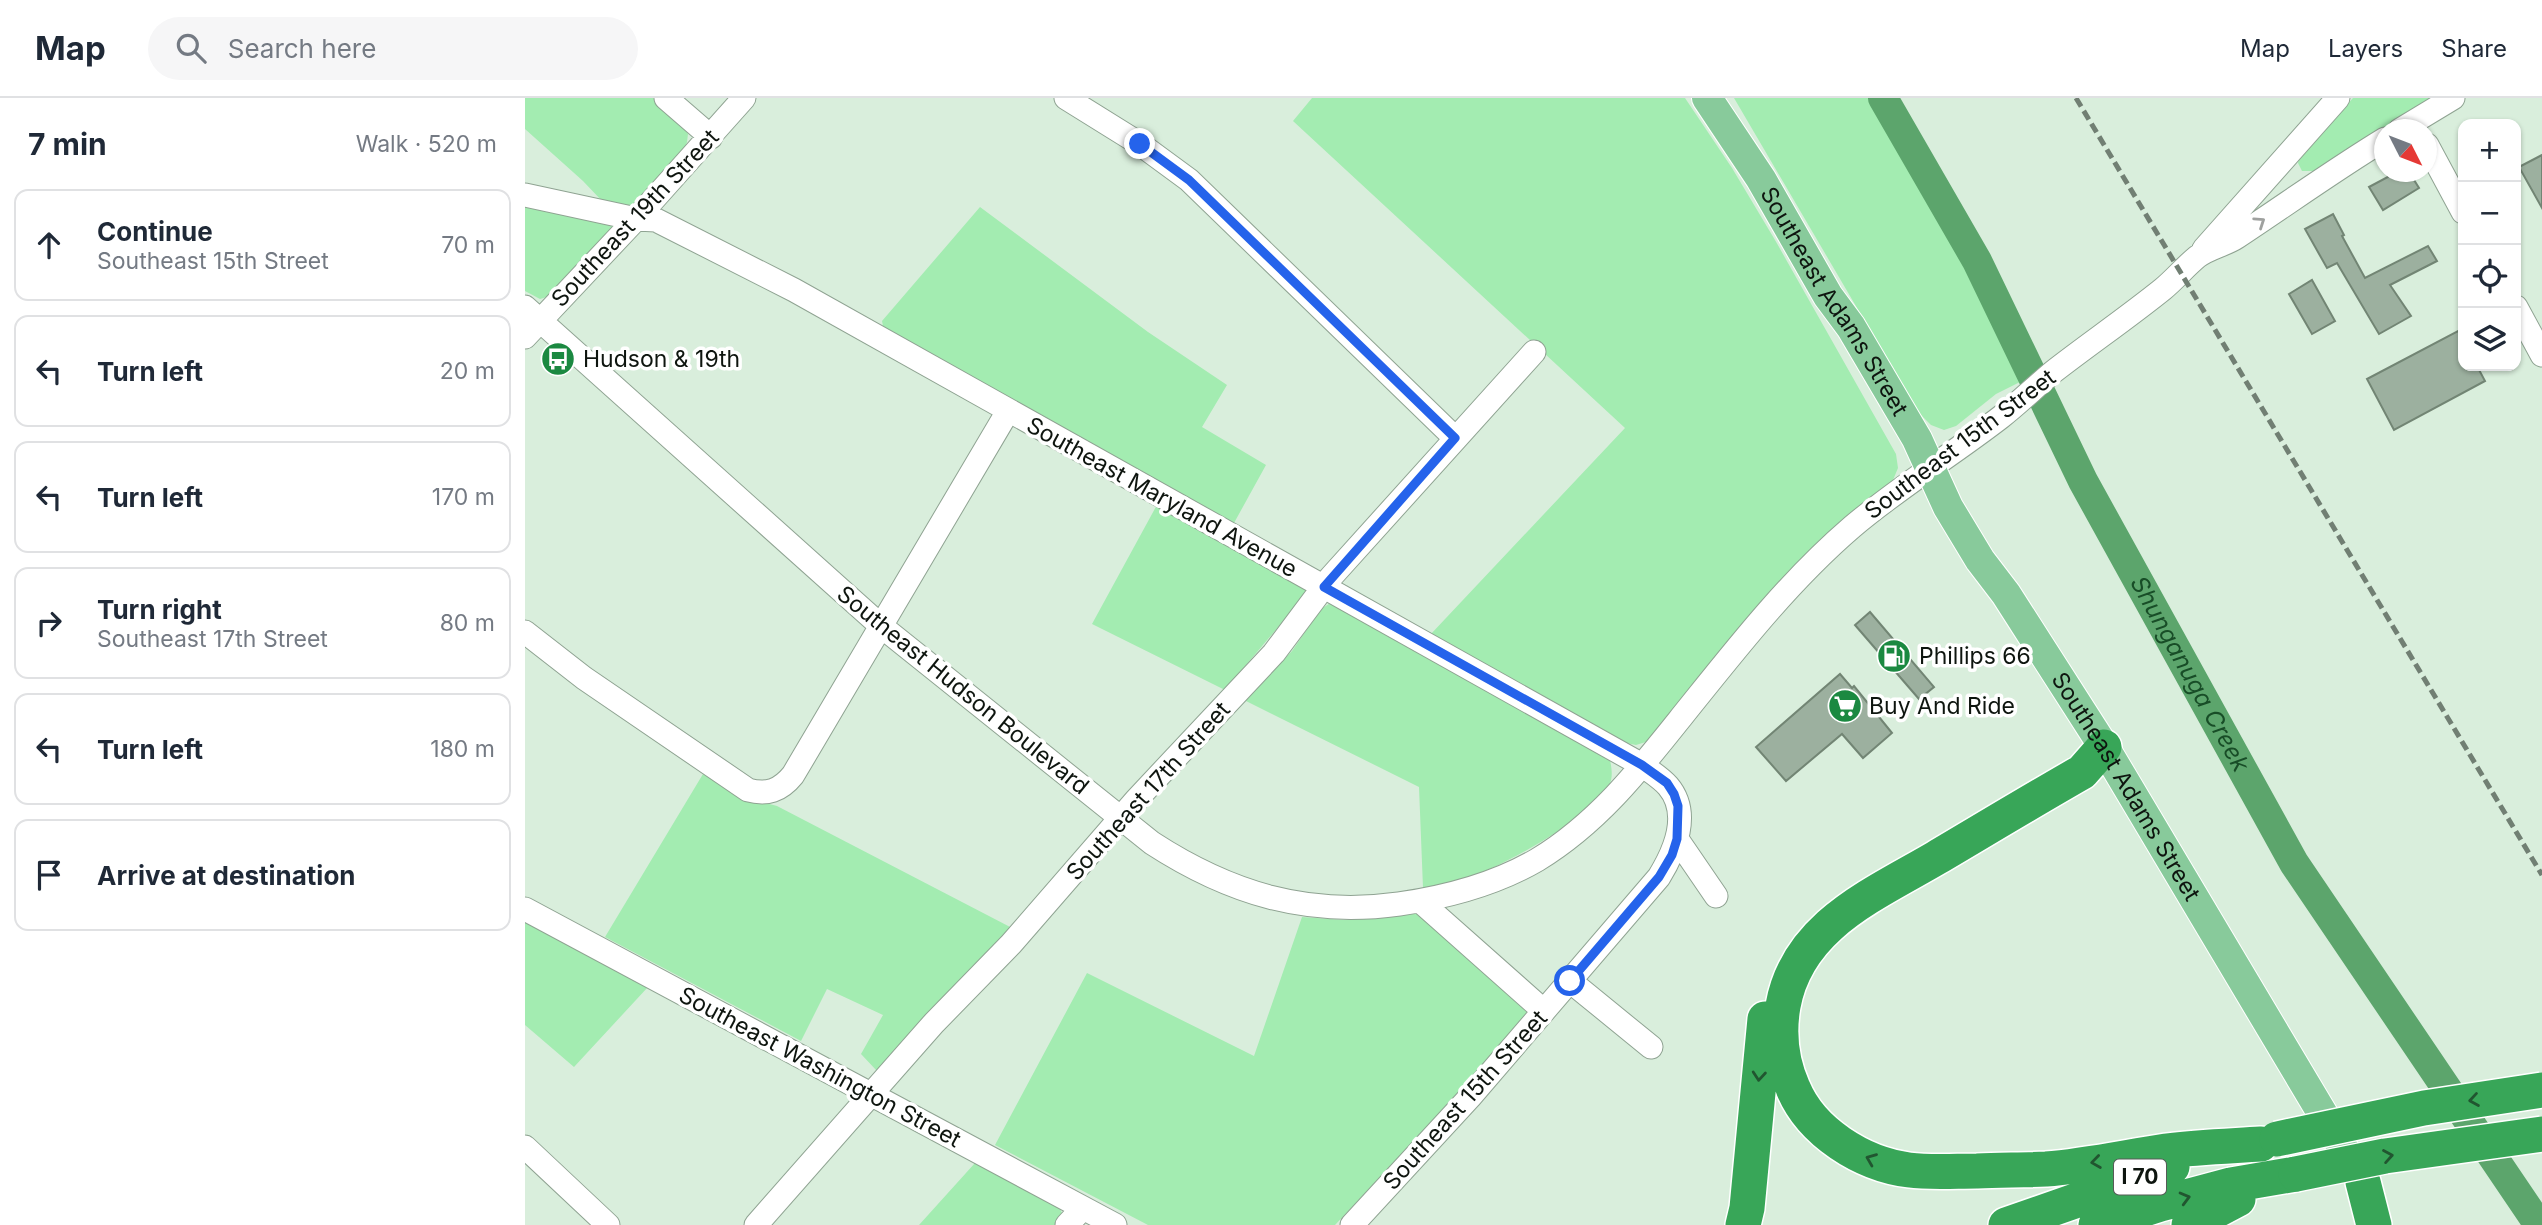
<!DOCTYPE html>
<html lang="en">
<head>
<meta charset="utf-8">
<style>
  body { margin:0; font-family:Inter,sans-serif; background:#f6f6f7; color:#1f2937 }
  .controls { position:absolute; right:21px; top:21px; display:grid; overflow:hidden; border-radius:14px; box-shadow:0 2px 5px #0004 }
  .controls button { width:63px; height:63px; display:grid; place-items:center; padding:0; border:0; border-bottom:2px solid #e0e1e3; background:#fff; color:#1f2937; font:35px sans-serif }
  .compass { position:absolute; left:1849px; top:21px; width:63px; height:63px; border-radius:50%; background:#fff; box-shadow:0 2px 5px #0004; rotate:132deg }
  .stop { position:absolute; width:21px; height:21px; margin:-16px; border:5px solid #2563eb; border-radius:50%; background:#fff }
  .stop.end { background:#2563eb; border-color:#fff; box-shadow:0 2px 7px #0008 }
  .list { margin:0; padding:0; list-style:none }
  h2 { display:flex; justify-content:space-between; align-items:center; height:91px; margin:0; padding:0 28px; font-size:30px }
  h2 small { font-size:23px; font-weight:400; color:#747a83 }
  .list li { display:grid; grid-template-columns:46px 1fr auto; gap:21px; align-items:center; box-sizing:border-box; height:112px; margin:0 14px 14px; padding:0 14px; border:2px solid #e0e1e3; border-radius:14px }
  .list b { display:block; font-size:26px; white-space:nowrap }
  .list p { margin:0; font-size:23px; white-space:nowrap; color:#747a83 }
  .list em { font-size:23px; font-style:normal; color:#747a83 }
  .icon { flex:none; width:38px; height:38px; fill:none; stroke:currentColor; stroke-width:2; stroke-linecap:round; stroke-linejoin:round }
  .map { position:relative; flex:none; width:2017px; height:1127px; overflow:hidden }
  header { display:flex; align-items:center; gap:42px; box-sizing:border-box; height:98px; padding:0 35px; background:#fff; border-bottom:2px solid #e0e1e3 }
  header strong { font-size:33px }
  nav { display:flex; gap:38px; margin-inline-start:auto; font-size:24px }
  .search { width:490px; height:63px; background:#f6f6f7; display:flex; align-items:center; gap:18px; box-sizing:border-box; padding:0 24px; border-radius:38px; color:#747a83; font-size:26px }
  main { display:flex }
  aside { flex:1; background:#fff }
  .map>svg:first-child { display:block }
  .green { fill:#a3ecb1 }
  .lines { fill:none; stroke-linecap:round; stroke-linejoin:round }
  .river { stroke:#5ca56c; stroke-width:30 }
  .building { fill:#9cb09f; stroke:#728574; stroke-width:2 }
  .minor-casing { stroke:#8fa392; stroke-width:25 }
  .major-casing { stroke:#fff; stroke-width:32 }
  .highway-casing { stroke:#fff; stroke-width:38 }
  .minor { stroke:#fff; stroke-width:23 }
  .major { stroke:#88ca9b; stroke-width:30 }
  .highway { stroke:#38a658; stroke-width:35 }
  .rail { stroke:#717f73; stroke-width:5; stroke-dasharray:10 5; stroke-linecap:butt }
  .highway-bridge-casing { stroke:#fff; stroke-width:38; stroke-linecap:butt }
  .highway-bridge { stroke:#38a658; stroke-width:35 }
  .oneway { stroke:#9fa19f }
  .oneway2 { stroke:#215630 }
  .route { stroke:#2563eb; stroke-width:9 }
  .labels { text-anchor:middle; stroke-width:7; stroke-linejoin:round; paint-order:stroke }
  .shield { fill:#fff; stroke:#565b57; stroke-width:2 }
  .shield-label { font-size:21px; font-weight:bold; fill:#0e150f }
  .street-label { font-size:23px; fill:#0e150f; stroke:#fff }
  .poi-label { font-size:23px; fill:#0e150f; stroke:#fff; text-anchor:start }
  .water-label { font-size:24px; font-style:italic; fill:#184d27; stroke:#fff }
</style>
</head>
<body>
<header>
<strong>Map</strong>
<div class="search"><svg class="icon" aria-label="search" viewBox="0 0 24 24"><circle cx="10" cy="10" r="6"/><path d="M15 15l6 6"/></svg>Search here</div>
<nav><a>Map</a><a>Layers</a><a>Share</a></nav>
</header>
<main>
<aside>
<h2>7 min<small>Walk · 520 m</small></h2>
<ul class="list">
<li><svg class="icon" aria-label="ahead" viewBox="0 0 24 24"><path d="M12 20V5M6 11l6-6 6 6"/></svg><div><b>Continue</b><p>Southeast 15th Street</p></div><em>70 m</em></li>
<li><svg class="icon" aria-label="left" viewBox="0 0 24 24"><path d="M17 20v-9H6M10 6l-5 5 5 5"/></svg><div><b>Turn left</b></div><em>20 m</em></li>
<li><svg class="icon" aria-label="left" viewBox="0 0 24 24"><path d="M17 20v-9H6M10 6l-5 5 5 5"/></svg><div><b>Turn left</b></div><em>170 m</em></li>
<li><svg class="icon" aria-label="right" viewBox="0 0 24 24"><path d="M7 20v-9h11M14 6l5 5-5 5"/></svg><div><b>Turn right</b><p>Southeast 17th Street</p></div><em>80 m</em></li>
<li><svg class="icon" aria-label="left" viewBox="0 0 24 24"><path d="M17 20v-9H6M10 6l-5 5 5 5"/></svg><div><b>Turn left</b></div><em>180 m</em></li>
<li><svg class="icon" aria-label="arrive" viewBox="0 0 24 24"><path d="M6 21V4h12l-3 4 3 4H6"/></svg><div><b>Arrive at destination</b></div></li>
</ul>
</aside>
<div class="map">
<svg width="2017" height="1127" viewBox="0 0 2017 1127">
  <rect width="100%" height="100%" fill="#d9eedc"/>
  <path class="green" d="M0,0H128L156,23L163,36L162,44L158,55L114,106L103,110L78,104L58,83L0,31Z
    M787,0H1160L1207,70L1250,142L1371,356L1373,370L1368,382L1295,444L1124,643L1111,647L1096,644L905,537L1100,330L768,23Z
    M1209,0H1345L1460,207L1497,283L1471,296L1431,328L1419,332L1406,327L1393,314Z
    M1828,0H1913L1789,73H1777L1773,65L1774,60Z
    M0,104L88,125L89,133L25,198L15,201L0,193Z
    M455,109L623,234L702,287L677,329L741,367L709,425L359,233L357,223Z
    M633,405L779,487L781,496L700,592L567,526Z
    M807,504L1085,662C1087,672 1088,679 1084,688C1070,718 973,771 940,781C927,785 912,787 898,790L894,689L719,602L767,553L796,511Z
    M178,676L212,697L252,708L489,831L352,973L336,956L358,917L302,891L276,943L80,839Z
    M899,814L1002,912L1000,925L810,1127H623L470,1047L562,875L729,958L777,819L819,822Z
    M0,823L123,889L49,969L0,927Z
    M450,1065L534,1109L538,1117L533,1127H394Z"/>
  <g class="lines">
    <path class="river" id="s1" d="M1358,0L1452,163L1558,383L1769,765L2014,1127"/>
  </g>
  <path class="building" d="M2017,57V110L1994,69Z
    M1872,74H1884L1894,90L1858,112L1844,89Z
    M1808,116L1819,137L1817,138L1840,180L1903,148L1912,163L1865,187L1886,218L1854,236L1812,165L1802,170L1780,131Z
    M1787,182L1810,223L1787,236L1764,196Z
    M1933,233L1938,242V268H1952L1960,283L1869,332L1842,281Z
    M1345,514L1409,589L1394,601L1330,527Z
    M1315,576L1327,590L1329,588L1367,635L1338,660L1317,636L1261,683L1231,649Z"/>
  <g class="lines">
    <g class="minor-casing">
      <path id="minor" d="M141,0L186,39
        M541,0L615,46L664,82L930,340
        M1875,32L1928,0
        M1902,47L1938,114
        M0,97L111,121L131,122L269,192L1117,667C1126,674 1136,680 1143,688C1166,715 1150,753 1134,779L945,999L827,1127
        M1679,151L1813,0
        M0,209L356,528L627,745C704,795 782,819 874,806C923,799 969,787 1012,762C1073,725 1115,671 1158,617C1211,551 1263,484 1327,429C1374,389 1427,357 1476,319C1494,305 1510,289 1528,274C1564,246 1602,220 1638,191C1650,181 1660,169 1672,159C1683,150 1700,147 1712,139C1762,106 1809,72 1860,41
        M1991,209L2017,257
        M0,239L111,121L219,0
        M0,534L59,580L223,692C242,697 255,693 268,677L483,313
        M1152,741L1191,798
        M895,803L1019,913
        M0,811L590,1127
        M1045,883L1126,949
        M0,1049L83,1127
        M231,1127L409,925L486,846L612,701L749,555L806,479L1009,254
        M542,1127L558,1110"/>
    </g>
    <g class="major-casing">
      <g id="major">
        <path id="s2" d="M1182,0L1236,81L1303,198L1326,229L1392,341L1423,409L1455,462L1481,496L1579,649L1837,1082"/>
      </g>
    </g>
    <g class="highway-casing">
      <path id="highway" d="M1579,649L1557,674C1508,702 1460,731 1411,760C1348,797 1272,828 1258,908C1253,937 1256,963 1268,990C1286,1034 1337,1066 1384,1072C1406,1075 1430,1073 1452,1073C1475,1072 1498,1072 1521,1071C1561,1068 1601,1059 1641,1053C1673,1049 1705,1048 1736,1046
        M1838,1084L1849,1127
        M1218,1127L1222,1110L1240,921
        M1481,1127L1647,1069
        M1571,1127L1635,1106L1706,1087L1771,1076
        M1664,1127L1713,1101"/>
    </g>
    <use href="#minor" class="minor"/>
    <use href="#major" class="major"/>
    <use href="#highway" class="highway"/>
    <path class="rail" d="M1551,0L2017,777"/>
    <g class="highway-bridge-casing">
      <path id="highway-bridge" d="M1752,1041L1899,1010L2017,992
        M1771,1076L1860,1058L2017,1036"/>
    </g>
    <use href="#highway-bridge" class="highway-bridge"/>
  </g>
  <defs><path id="oneway-chevron" d="M-2-3.5L2.5 0L-2 3.5" fill="none" stroke-width="1.6" stroke-linecap="round" stroke-linejoin="round" transform="scale(1.75)"/></defs>
  <use class="oneway" href="#oneway-chevron" transform="translate(1735 124) rotate(-34)"/>
  <g class="oneway2">
    <use href="#oneway-chevron" transform="translate(1234 978) rotate(95)"/>
    <use href="#oneway-chevron" transform="translate(1949 1002) rotate(171)"/>
    <use href="#oneway-chevron" transform="translate(1863 1058) rotate(-10)"/>
    <use href="#oneway-chevron" transform="translate(1346 1061) rotate(-158)"/>
    <use href="#oneway-chevron" transform="translate(1571 1064) rotate(172)"/>
    <use href="#oneway-chevron" transform="translate(1660 1100) rotate(-15)"/>
  </g>
  <g class="lines">
    <path class="route" d="M615,46L664,82L930,340L799,489L1117,667L1142,685L1149,696L1153,708L1152,741L1147,757L1134,779L1045,883"/>
  </g>
  <defs>
    <g id="bus-disc" transform="scale(1.75)"><circle r="9.5" fill="#1b8941" stroke="#fff"/><path d="M-5-6H5V4H4V6H2V4H-2V6H-4V4H-5ZM-3.5-4V0h7V-4ZM-3.5 1.2v1.5H-2V1.2ZM2 1.2v1.5H3.5V1.2Z" fill="#fff"/></g>
    <g id="fuel-disc" transform="scale(1.75)"><circle r="9.5" fill="#1b8941" stroke="#fff"/><path d="M-5.5-6h7V0h2V4h1.3V-2.5L3-4.5l.8-.8L6-3V5H2.5V1h-1V6h-7ZM-4.2-4.7v3.2H.2V-4.7Z" fill="#fff"/></g>
    <g id="supermarket-disc" transform="scale(1.75)"><circle r="9.5" fill="#1b8941" stroke="#fff"/><path d="M-6-5.5h2.5l.6 2H6L4.5 2H-2.5L-4.4-4H-6ZM-1.5 3.2a1.3 1.3 0 1 0 .1 0ZM3 3.2a1.3 1.3 0 1 0 .1 0Z" fill="#fff"/></g>
  </defs>
  <g fill-rule="evenodd">
    <use href="#bus-disc" x="33" y="261"/>
    <use href="#fuel-disc" x="1369" y="558"/>
    <use href="#supermarket-disc" x="1320" y="608"/>
  </g>
  <g class="labels">
    <rect class="shield" x="1589" y="1061.5" width="52" height="35" rx="5"/>
    <g class="shield-label">
      <text x="1615" y="1086">I 70</text>
    </g>
    <g class="street-label">
      <text transform="translate(110 120) rotate(-47)" y="8">Southeast 19th Street</text>
      <text dy="8" stroke="none"><textPath href="#s2" startOffset="240">Southeast Adams Street</textPath></text>
      <text transform="translate(1435 346) rotate(-37)" y="8">Southeast 15th Street</text>
      <text transform="translate(637 399) rotate(29)" y="8">Southeast Maryland Avenue</text>
      <text transform="translate(438 592) rotate(39)" y="8">Southeast Hudson Boulevard</text>
      <text dy="8" stroke="none"><textPath href="#s2" startOffset="807">Southeast Adams Street</textPath></text>
      <text transform="translate(623 693) rotate(-48)" y="8">Southeast 17th Street</text>
      <text transform="translate(295 969) rotate(28)" y="8">Southeast Washington Street</text>
      <text transform="translate(940 1002) rotate(-48)" y="8">Southeast 15th Street</text>
    </g>
    <g class="poi-label">
      <text x="58" y="269">Hudson &amp; 19th</text>
      <text x="1394" y="566">Phillips 66</text>
      <text x="1344" y="616">Buy And Ride</text>
    </g>
    <g class="water-label">
      <text dy="8" stroke="none"><textPath href="#s1" startOffset="653">Shunganuga Creek</textPath></text>
    </g>
  </g>
</svg>
<div class="controls">
<button>+</button>
<button>−</button>
<button><svg class="icon" aria-label="locate" viewBox="0 0 24 24"><circle cx="12" cy="12" r="6"/><path d="M12 2v4M12 18v4M2 12h4M18 12h4"/></svg></button>
<button><svg class="icon" aria-label="layers" viewBox="0 0 24 24"><path d="M12 4l9 5-9 5-9-5zM3 14l9 5 9-5"/></svg></button>
</div>
<svg class="compass" viewBox="-18 -18 36 36"><path d="M0-13l5 13h-10z" fill="#e53935"/><path d="M0 13l5-13h-10z" fill="#747a83"/></svg>
<div class="stop" style="left:1045px;top:883px"></div>
<div class="stop end" style="left:615px;top:46px"></div>
</div>
</main>
</body>
</html>
